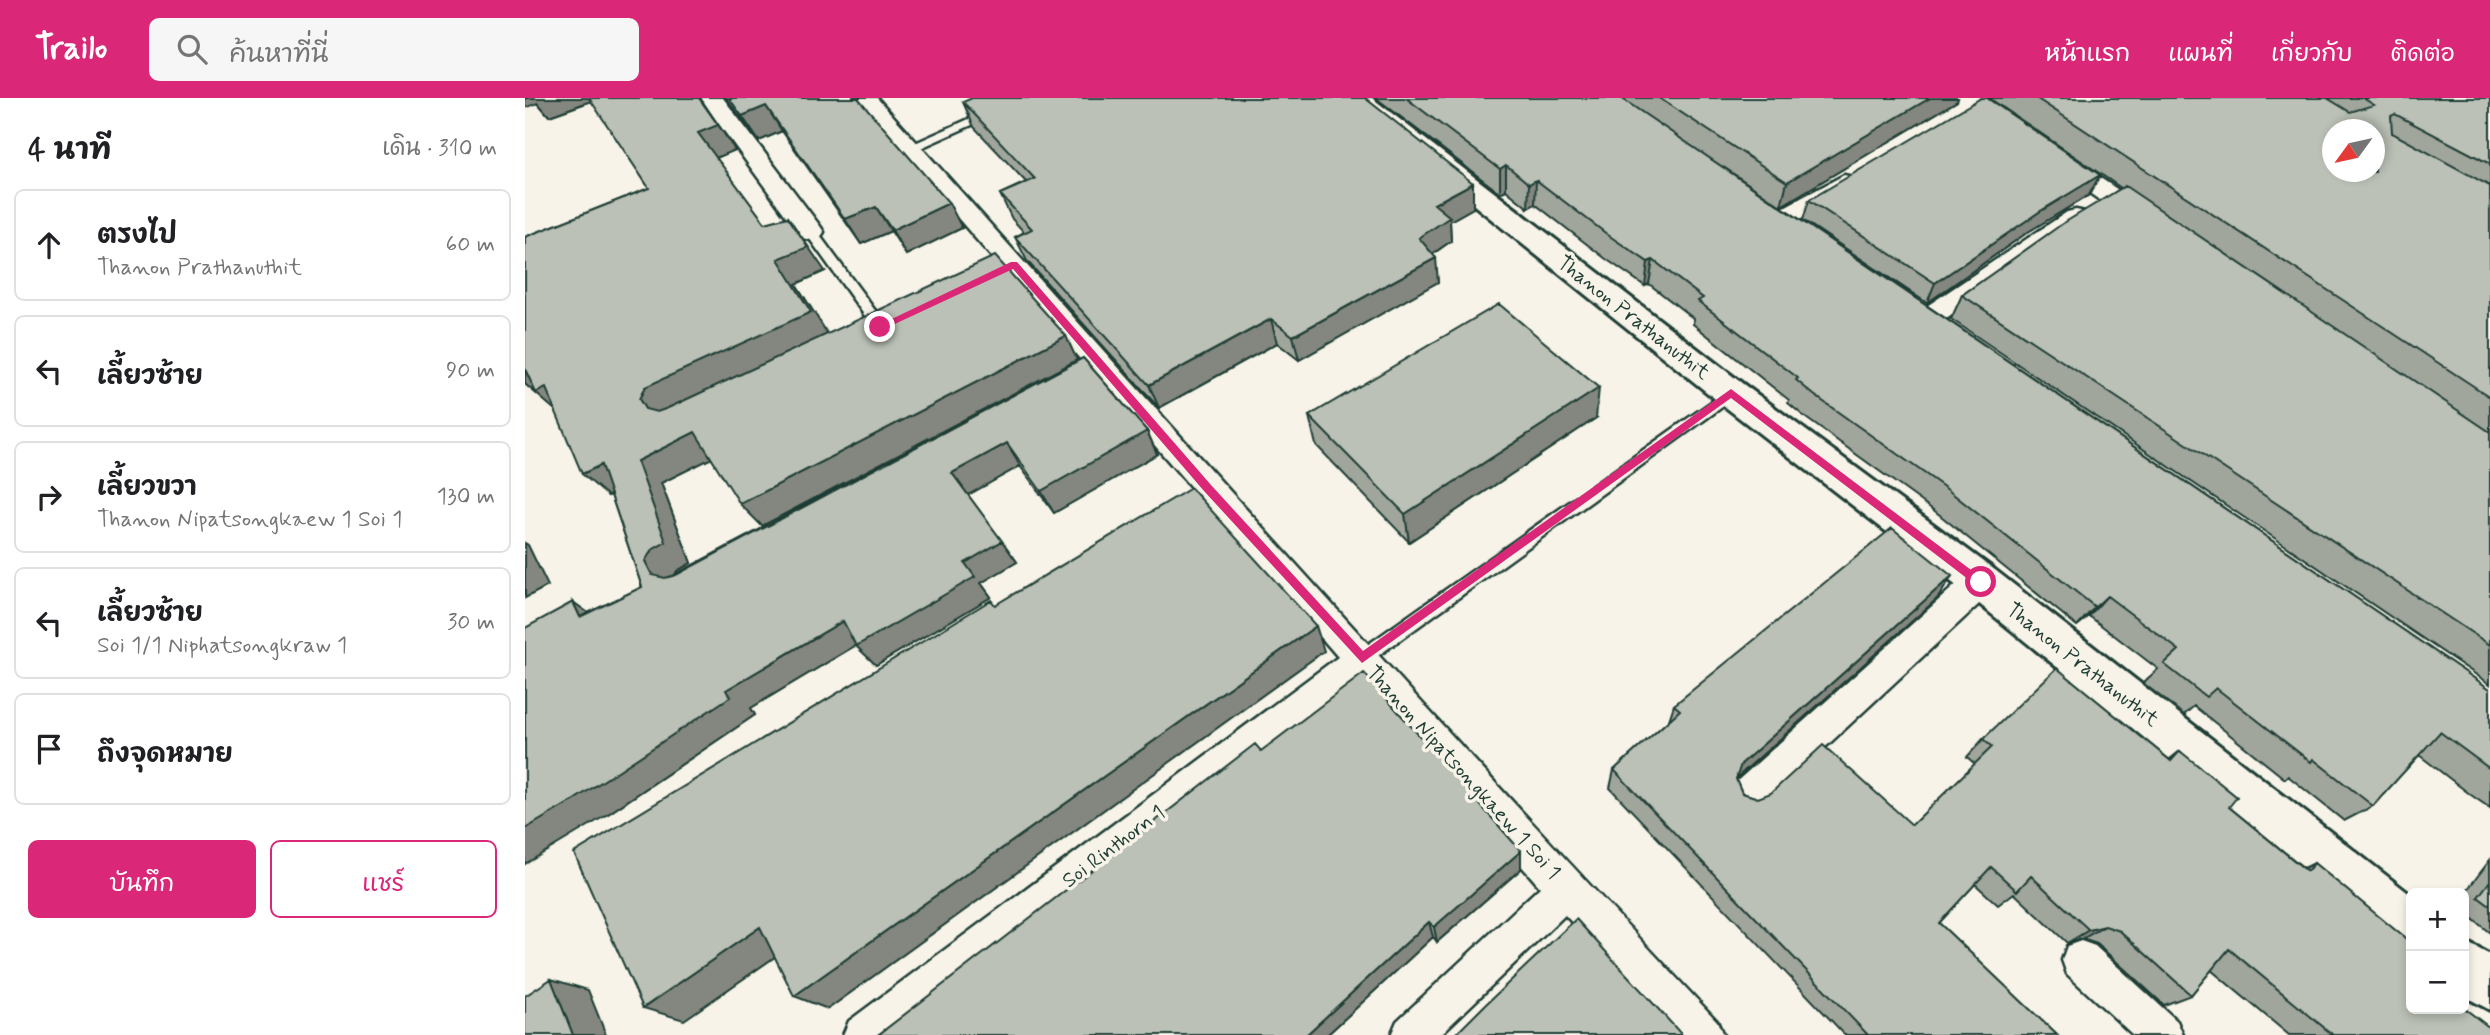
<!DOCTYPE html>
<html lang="th">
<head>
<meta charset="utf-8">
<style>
  body { margin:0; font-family:Mynerve,"Playpen Sans Thai",sans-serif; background:#f6f6f6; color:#202124 }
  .controls { position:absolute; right:21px; bottom:21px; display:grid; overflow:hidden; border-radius:10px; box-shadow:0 4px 10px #0003 }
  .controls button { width:63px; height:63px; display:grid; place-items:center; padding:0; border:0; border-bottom:2px solid #e0e0e0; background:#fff; color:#202124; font:35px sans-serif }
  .compass { position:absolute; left:1797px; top:21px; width:63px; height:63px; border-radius:50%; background:#fff; box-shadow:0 4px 10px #0003; rotate:237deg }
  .stop { position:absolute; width:21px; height:21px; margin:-16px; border:5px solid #db2777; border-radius:50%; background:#fff }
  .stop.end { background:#db2777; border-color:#fff; box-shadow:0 2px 7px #0008 }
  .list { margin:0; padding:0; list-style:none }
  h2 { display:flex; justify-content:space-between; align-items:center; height:91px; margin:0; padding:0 28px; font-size:30px }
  h2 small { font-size:23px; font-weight:400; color:#757577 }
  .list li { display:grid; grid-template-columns:46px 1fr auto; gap:21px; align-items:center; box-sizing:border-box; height:112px; margin:0 14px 14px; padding:0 14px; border:2px solid #e0e0e0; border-radius:10px }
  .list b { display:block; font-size:26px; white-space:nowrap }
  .list p { margin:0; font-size:23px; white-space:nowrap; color:#757577 }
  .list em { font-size:23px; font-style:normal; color:#757577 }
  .actions { display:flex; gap:14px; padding:21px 28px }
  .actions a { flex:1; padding:16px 0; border:2px solid #db2777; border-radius:10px; text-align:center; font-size:24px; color:#db2777 }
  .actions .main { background:#db2777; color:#fff }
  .icon { flex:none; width:38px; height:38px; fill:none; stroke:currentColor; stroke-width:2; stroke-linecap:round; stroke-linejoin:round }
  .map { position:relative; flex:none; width:1965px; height:937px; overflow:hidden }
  header { display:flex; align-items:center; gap:42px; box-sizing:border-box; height:98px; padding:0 35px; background:#db2777; color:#fff }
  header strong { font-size:33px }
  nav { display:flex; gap:38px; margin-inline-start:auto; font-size:24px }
  .search { width:490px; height:63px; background:#f6f6f6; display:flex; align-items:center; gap:18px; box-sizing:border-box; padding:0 24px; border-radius:10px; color:#757577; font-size:26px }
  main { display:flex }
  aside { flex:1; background:#fff }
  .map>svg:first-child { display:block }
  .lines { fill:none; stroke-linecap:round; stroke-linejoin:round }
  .lane-casing { stroke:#1f3d34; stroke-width:5 }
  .street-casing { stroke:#1f3d34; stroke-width:5 }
  .secondary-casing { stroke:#1f3d34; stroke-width:6 }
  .lane { fill:#f7f3e8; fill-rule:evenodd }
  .street { fill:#f7f3e8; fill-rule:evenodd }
  .secondary { fill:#f7f3e8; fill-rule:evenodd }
  .wall { fill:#a1a69d; stroke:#1f3d34; stroke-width:2 }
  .shaded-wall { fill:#83877f; stroke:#1f3d34; stroke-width:2 }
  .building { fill:#bbc1b6; stroke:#1f3d34; stroke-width:2; fill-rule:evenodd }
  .route { fill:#db2777 }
  .labels { text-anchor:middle; stroke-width:7; stroke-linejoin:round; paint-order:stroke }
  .street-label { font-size:21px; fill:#1f3d34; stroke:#f7f3e8 }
</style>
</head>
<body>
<header>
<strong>Trailo</strong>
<div class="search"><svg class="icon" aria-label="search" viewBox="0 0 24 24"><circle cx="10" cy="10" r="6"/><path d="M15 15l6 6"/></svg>ค้นหาที่นี่</div>
<nav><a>หน้าแรก</a><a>แผนที่</a><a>เกี่ยวกับ</a><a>ติดต่อ</a></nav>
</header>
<main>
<aside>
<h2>4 นาที<small>เดิน · 310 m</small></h2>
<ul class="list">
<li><svg class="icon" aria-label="ahead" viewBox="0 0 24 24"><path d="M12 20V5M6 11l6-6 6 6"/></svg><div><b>ตรงไป</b><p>Thanon Prathanuthit</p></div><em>60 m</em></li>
<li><svg class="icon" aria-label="left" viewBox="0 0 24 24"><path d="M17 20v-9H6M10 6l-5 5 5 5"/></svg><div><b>เลี้ยวซ้าย</b></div><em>90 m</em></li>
<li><svg class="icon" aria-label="right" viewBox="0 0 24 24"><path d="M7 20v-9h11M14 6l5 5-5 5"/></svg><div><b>เลี้ยวขวา</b><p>Thanon Nipatsongkaew 1 Soi 1</p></div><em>130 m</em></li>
<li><svg class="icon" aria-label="left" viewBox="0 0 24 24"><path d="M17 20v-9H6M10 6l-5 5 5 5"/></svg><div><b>เลี้ยวซ้าย</b><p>Soi 1/1 Niphatsongkraw 1</p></div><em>30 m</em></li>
<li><svg class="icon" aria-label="arrive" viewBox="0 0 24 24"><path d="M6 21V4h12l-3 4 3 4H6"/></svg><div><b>ถึงจุดหมาย</b></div></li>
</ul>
<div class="actions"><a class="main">บันทึก</a><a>แชร์</a></div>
</aside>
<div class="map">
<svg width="1965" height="937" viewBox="0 0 1965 937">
  <rect width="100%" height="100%" fill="#f7f3e8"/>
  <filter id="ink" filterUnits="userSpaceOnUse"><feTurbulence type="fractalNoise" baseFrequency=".0143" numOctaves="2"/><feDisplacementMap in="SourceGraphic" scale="14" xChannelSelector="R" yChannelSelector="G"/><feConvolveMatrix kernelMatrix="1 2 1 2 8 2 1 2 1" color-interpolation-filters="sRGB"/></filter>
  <g filter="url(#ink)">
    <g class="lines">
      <g class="lane-casing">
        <path id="lane" d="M491,0H507L389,53H381L379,50Z
          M286,130L290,131L360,226L362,229L360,232H350L282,137V131Z
          M1206,290L1213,295L1211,299L843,565L837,567L831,565L829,560L831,555Z"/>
      </g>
      <g class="street-casing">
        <path id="street" d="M175,0H198L295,128L299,134L295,140L286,142L277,140Z
          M329,0H352C630,310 906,620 1192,923L1198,937H1151L1040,817L915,937H866L872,923L1015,789L834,582L371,937H318L324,923L813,559Z
          M1534,55L1542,58L1628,115L1631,121L1628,127H1610L1526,68L1522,63L1526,58Z
          M1319,77L1328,79L1331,85L1328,91L1266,127H1248L1245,121L1248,115Z
          M1551,112L1560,114L1563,120L1560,126L1411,228L1402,231L1393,228L1389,221L1393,214L1542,114Z
          M1456,471L1467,474L1472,484L1467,494L1236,709L1223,714L1210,709L1205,697L1210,685L1445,474Z
          M1556,843L1570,848L1652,923L1658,937H1608L1542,876L1537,862L1542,848Z"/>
      </g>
      <g class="secondary-casing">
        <path id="secondary" d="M816,0H847L1218,286L1470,472L1886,797V849L1869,843L1442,496L1194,304Z
          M1939,843L1965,857V912L1939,898Z"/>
      </g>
      <use href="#lane" class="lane"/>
      <use href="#street" class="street"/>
      <use href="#secondary" class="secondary"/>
    </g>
    <path class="wall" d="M0,0H175L210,52L191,60L240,125L300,173L271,186L302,236L552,262L237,428L186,360L136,385L166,465L152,473L149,477L558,260L622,333L632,356L529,415L495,368L443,397L492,464L456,485L466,499L351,567L331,547L226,610L230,617L80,718L48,504L63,515L117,489L86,397L83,398L30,311L0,286V139L124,90L67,3L24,18L13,5Z
      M201,0H333L437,130L381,157L366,133L336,146L257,33L234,43Z
      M851,0H1433L1432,3L1256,108L1197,68L1965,591V710L1946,697L1894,657L1848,708L1819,723L1763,678L1760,681L1669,608L1659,617L1618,585L1633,571L1564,518L1552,528L1411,414L1281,320L1263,305L1264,302L1168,226L1169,221L1124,186L1120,188L1081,161L1010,106L1003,110L981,92L975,95Z
      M1464,0H1965V586L1426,221L1437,197L1596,90Z
      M438,4L948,110L925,123L926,143L908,156L913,184L774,262L752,245L634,310L502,163L490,139L499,134L487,121L475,96L501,84L449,29Z
      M1575,77L1564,97L1503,134L1402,205L1278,122L1284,102Z
      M784,318L1071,320L884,444L791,347Z
      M1413,500L1211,681L1217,695L1233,700L1387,727L1450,666L1442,659L1458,641L1645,661L1655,653L1704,709L1779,770L1789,765L1886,911L1965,937H1764L1686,872L1666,897L1639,907L1572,846L1557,841L1542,845L1489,795L1473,807L1450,786L1414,825L1532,937H1320L1085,690L1089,672L1144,622L1149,607Z
      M736,653L996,771L912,844L908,839L802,937H353Z
      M1965,762V835L1939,814V796Z"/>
    <path class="shaded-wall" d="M0,0H67L69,2L24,18L13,5L0,10Z
      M175,0L210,52L191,60L173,35Z
      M1405,0H1433L1432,3L1256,108L1262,84Z
      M241,8L257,33L234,43L217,18Z
      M981,67V92L975,95V71Z
      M1575,77L1564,97L1503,134L1402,205L1410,185L1514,114Z
      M1011,82L1010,106L1003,110L1004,86Z
      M948,85V110L925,123L926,143L896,164L894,140L909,106Z
      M424,105L437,130L381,157L367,132Z
      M351,109L366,133L336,146L320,121Z
      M263,119L300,173L271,186L304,238L138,324L120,311L114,301L120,289L253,161Z
      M911,160L913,184L774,262L768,238Z
      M1128,162L1124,186L1120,188L1123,164Z
      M746,221L752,245L634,310L624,287Z
      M541,238L552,262L237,428L215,406Z
      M0,270L23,292L37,318L0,286Z
      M1074,290L1071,320L884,444L880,416Z
      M622,333L632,356L529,415L516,393Z
      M170,334L193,357L136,385L166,465L152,473L146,484L127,477L120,463L112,363Z
      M482,345L495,368L443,397L427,375Z
      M76,367L101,390L83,398L57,376Z
      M477,443L492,464L456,485L466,499L351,567L331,548L440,465Z
      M0,445L3,447L23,488L0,500Z
      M1427,478L1413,500L1208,683L1216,666Z
      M1582,498L1564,518L1552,528L1570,509Z
      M48,504L76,524L55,519Z
      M318,523L338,543L226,610L230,617L80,718L0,766V731L201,592Z
      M791,528L799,553L303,911L269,898Z
      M996,753V771L912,844L909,829Z
      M904,824L908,839L802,937H781Z
      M1580,828L1557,841L1542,845L1564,832Z
      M235,829L270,845L159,922L118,910Z
      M26,881L63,892L81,937H48Z"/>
    <path class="building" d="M64,0H174L193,27L173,35L240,125L263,119L283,149L253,161L286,214L120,289L114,301L120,311L132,314L143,310L470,158L541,238L215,406L170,334L112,363L141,444L127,452L120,463L127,477L140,480L151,477L558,260L622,333L516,393L482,345L427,375L477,443L440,465L450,479L331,548L318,523L201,592L205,599L49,702L0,731V530L48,504L55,519L117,489L76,367L57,376L21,290L11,295L0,271V139L124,90Z
      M204,0H333L424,105L367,132L351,109L320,121L241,8L217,18Z
      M447,0H840L948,85L909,106L925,119L894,140L911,160L768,238L746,221L624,287L490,139L507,131L475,96L510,81L438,4Z
      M881,0H1096L1965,591V671L1915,634L1848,708L1788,661L1786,664L1691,590L1681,599L1639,566L1654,552L1582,498L1570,509L1423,392L1289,297L1271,282L1273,280L1173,203L1178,200L1128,162L1123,164L1083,137L1011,82L1004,86L981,67L975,71Z
      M1134,0H1405L1262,84Z
      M1456,0H1462L1575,77L1514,114L1410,185L1284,102Z
      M1511,0H1802L1825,14L1849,7L1838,0H1965V66L1870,16L1866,18L1867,35L1965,88V299ZM1808,32H1850V74H1808Z
      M1600,88L1965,334V547L1437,197L1537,126Z
      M974,206L1074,290L880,416L784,318Z
      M666,390L791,528L269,898L235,829L118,910L49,755L466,502L470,507Z
      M1367,430L1427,478L1216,666L1211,681L1217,695L1233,700L1246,695L1298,647L1387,727L1467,649L1458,641L1532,570L1646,663L1655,653L1712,699L1704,709L1782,773L1789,765L1886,845V911H1939V910L1965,930V937H1808L1704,851L1666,897L1595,833L1580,828L1564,832L1506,778L1492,793L1466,769L1414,825L1532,937H1343L1089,672L1155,612L1149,607Z
      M839,575L996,753L909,829L904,824L781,937H353L730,646L736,653Z
      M1965,783V808L1953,799Z
      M1051,821L1157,937H930L960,907Z
      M26,881L48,937H0V898Z"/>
  </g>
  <path class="route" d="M486,164H492L686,387L838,553L1206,291L1462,484L1460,488H1452L1206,300L837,565L679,393L488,171L359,231L350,229Z"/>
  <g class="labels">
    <g class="street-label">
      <text transform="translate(1109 219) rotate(38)" y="7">Thanon Prathanuthit</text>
      <text transform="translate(1558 566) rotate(38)" y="7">Thanon Prathanuthit</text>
      <text transform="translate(939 674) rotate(48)" y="7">Thanon Nipatsongkaew 1 Soi 1</text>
      <text transform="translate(588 748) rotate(-37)" y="7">Soi Rinthorn 1</text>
    </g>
  </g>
</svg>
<div class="controls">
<button>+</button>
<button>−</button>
</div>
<svg class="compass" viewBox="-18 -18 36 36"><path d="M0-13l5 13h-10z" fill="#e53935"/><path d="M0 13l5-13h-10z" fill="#757577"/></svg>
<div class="stop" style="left:1456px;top:484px"></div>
<div class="stop end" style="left:355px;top:229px"></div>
</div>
</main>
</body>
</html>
